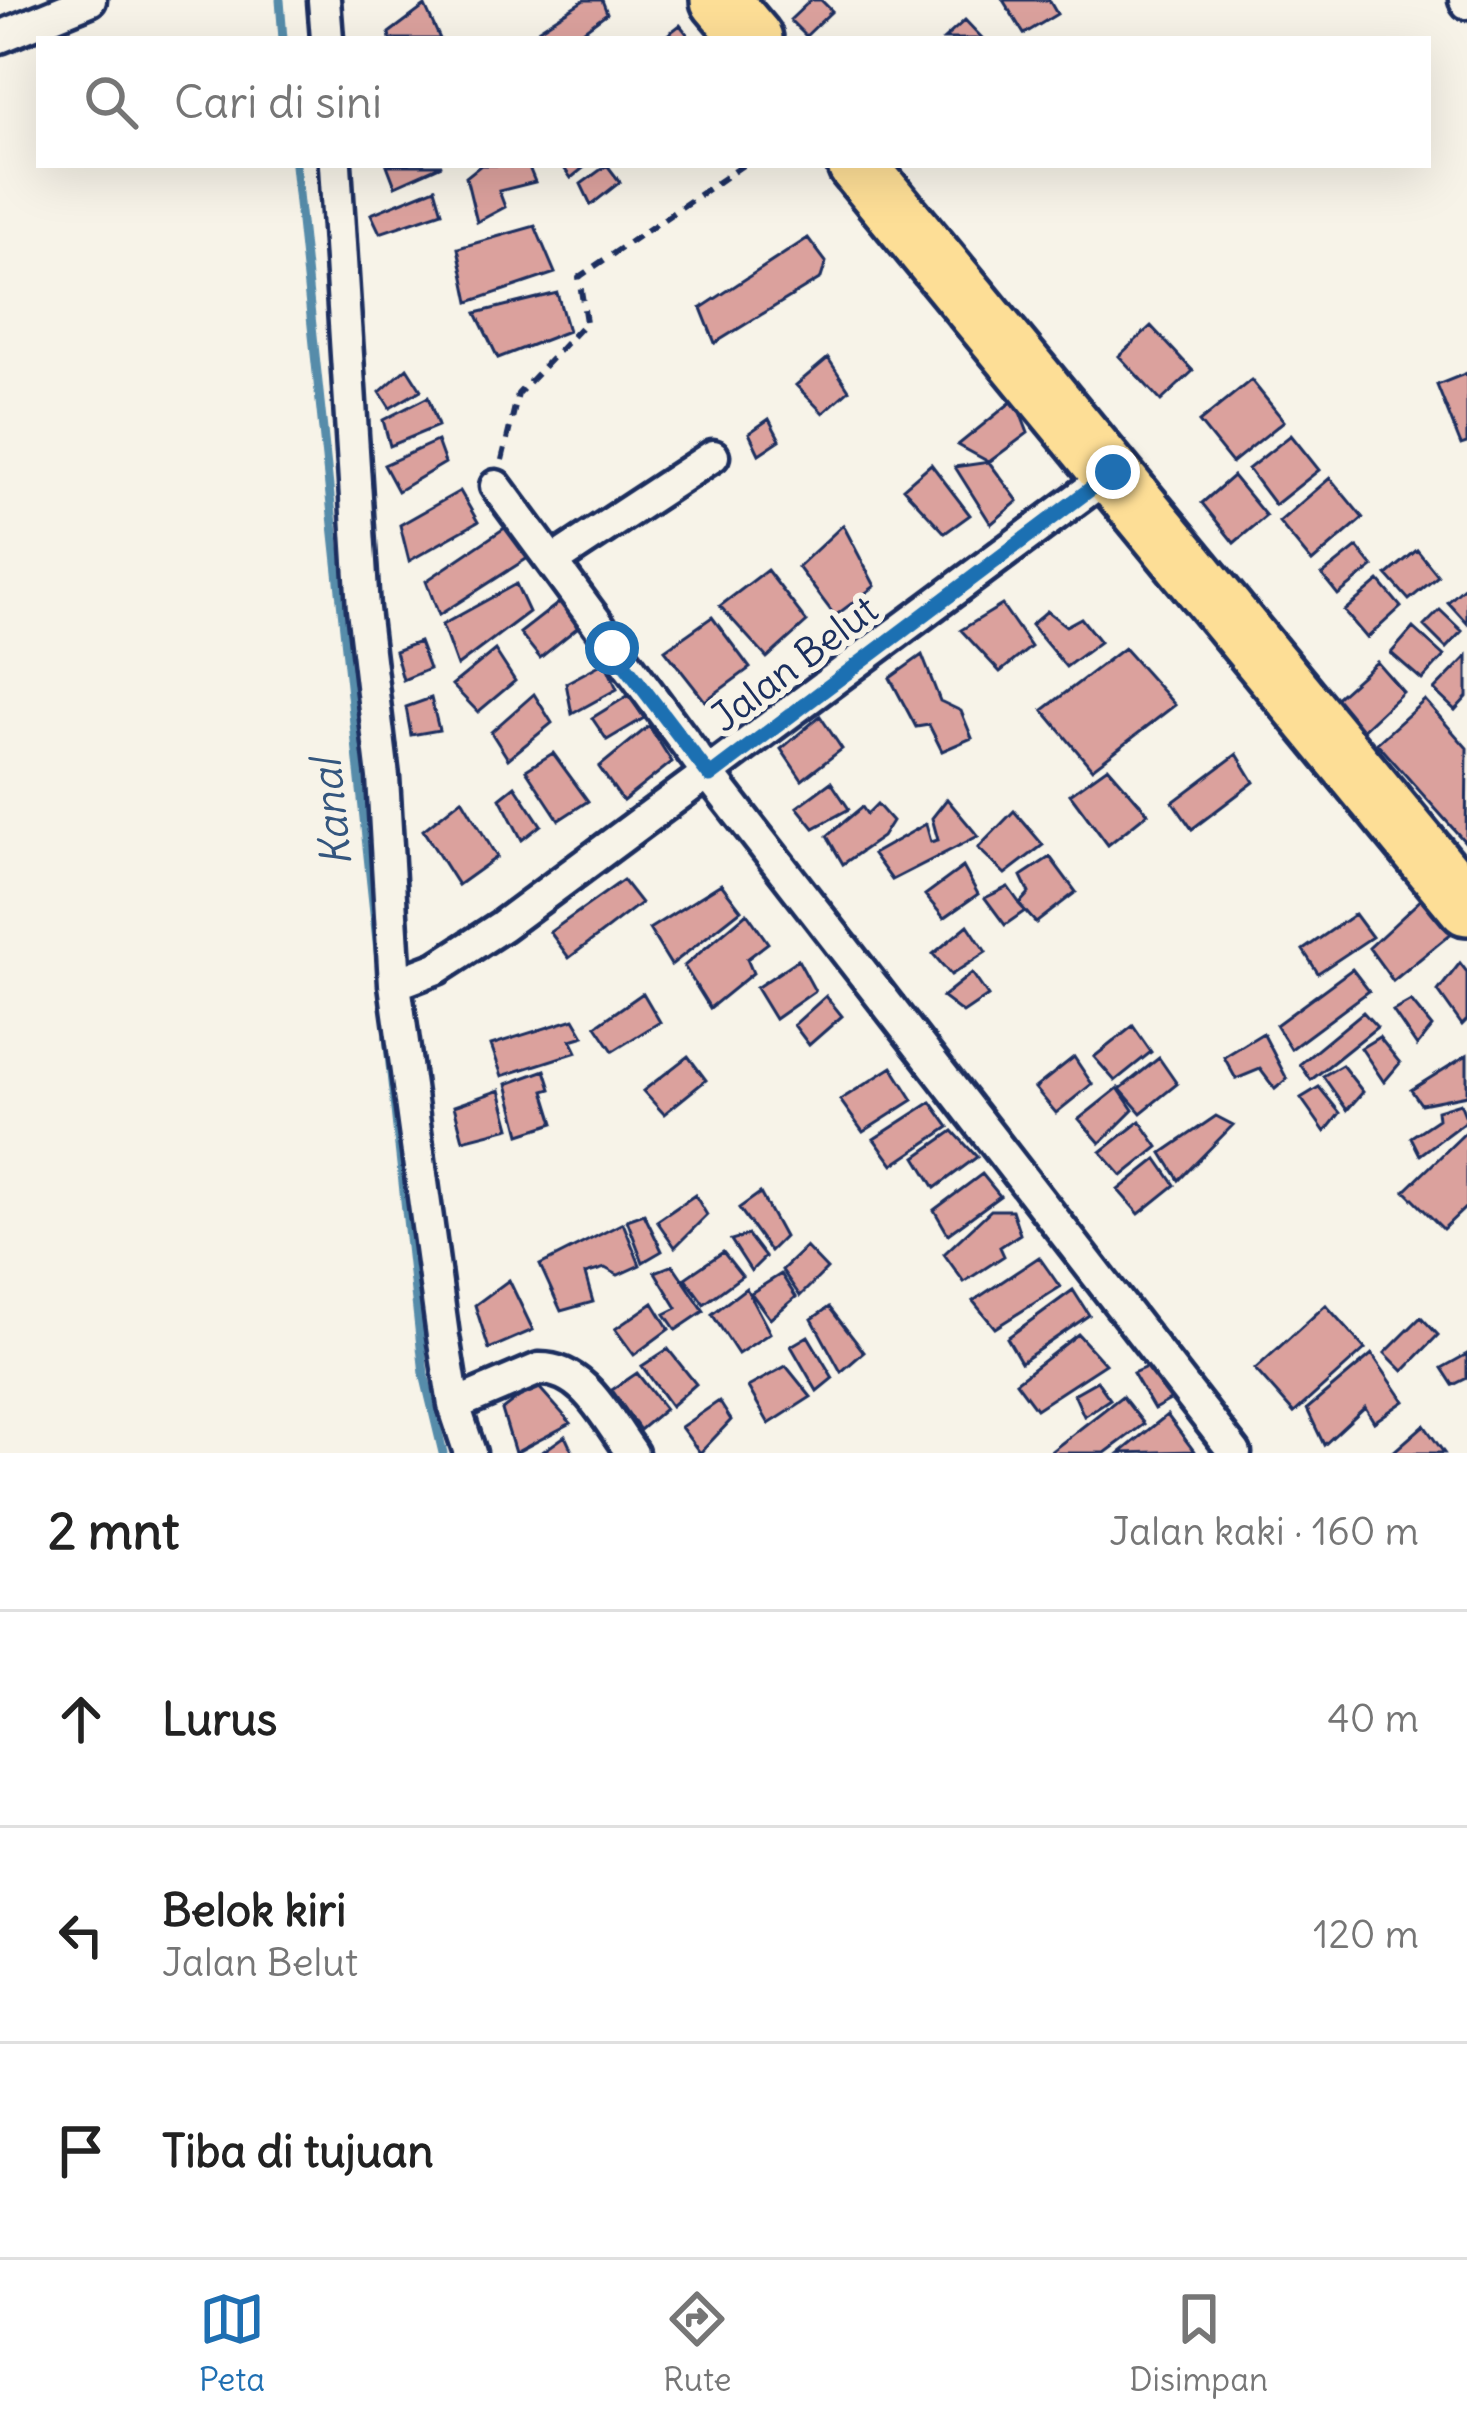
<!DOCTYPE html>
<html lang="id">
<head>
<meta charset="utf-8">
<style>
  body { margin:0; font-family:Delius,sans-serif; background:#f2f2f2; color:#222 }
  .stop { position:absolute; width:36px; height:36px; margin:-27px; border:9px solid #1f6fb2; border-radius:50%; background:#fff }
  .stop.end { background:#1f6fb2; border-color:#fff; box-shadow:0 3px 12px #0008 }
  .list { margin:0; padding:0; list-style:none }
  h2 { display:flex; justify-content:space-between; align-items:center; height:156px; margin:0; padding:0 48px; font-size:51px }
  h2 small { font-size:39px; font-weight:400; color:#767676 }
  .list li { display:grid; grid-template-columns:78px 1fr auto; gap:36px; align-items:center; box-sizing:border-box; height:216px; padding:0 48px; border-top:3px solid #e0e0e0 }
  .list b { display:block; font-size:45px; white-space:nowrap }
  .list p { margin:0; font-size:39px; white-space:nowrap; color:#767676 }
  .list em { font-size:39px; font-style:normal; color:#767676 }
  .icon { flex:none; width:66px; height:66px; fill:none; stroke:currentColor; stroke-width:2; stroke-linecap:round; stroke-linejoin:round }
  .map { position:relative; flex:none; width:1467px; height:1453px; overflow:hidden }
  .search { position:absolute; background:#fff; box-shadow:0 12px 48px #0002; left:36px; right:36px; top:36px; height:132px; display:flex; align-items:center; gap:30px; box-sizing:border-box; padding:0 42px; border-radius:0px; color:#767676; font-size:45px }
  .sheet { height:804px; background:#fff }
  nav { display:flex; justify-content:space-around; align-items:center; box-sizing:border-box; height:168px; border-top:3px solid #e0e0e0; background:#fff; font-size:33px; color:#767676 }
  nav a { display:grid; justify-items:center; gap:6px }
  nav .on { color:#1f6fb2 }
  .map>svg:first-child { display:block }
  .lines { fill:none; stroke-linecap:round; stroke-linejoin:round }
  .stream { stroke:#568caa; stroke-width:9 }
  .building { fill:#dba19d; stroke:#1b2f5e; stroke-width:3 }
  .street-casing { stroke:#1b2f5e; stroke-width:39 }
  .highway-casing { stroke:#1b2f5e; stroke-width:66 }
  .path { stroke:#1b2f5e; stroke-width:6; stroke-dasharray:12 9; stroke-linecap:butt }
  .street { stroke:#f7f3e8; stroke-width:30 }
  .highway { stroke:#fdde96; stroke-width:57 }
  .route { stroke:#1f6fb2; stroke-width:15 }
  .labels { text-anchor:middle; stroke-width:12; stroke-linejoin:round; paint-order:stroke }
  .street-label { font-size:39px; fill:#1b2f5e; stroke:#f7f3e8 }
  .water-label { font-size:42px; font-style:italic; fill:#34567e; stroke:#f7f3e8 }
</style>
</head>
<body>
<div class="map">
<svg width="1467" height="1453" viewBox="0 0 1467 1453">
  <rect width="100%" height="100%" fill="#f7f3e8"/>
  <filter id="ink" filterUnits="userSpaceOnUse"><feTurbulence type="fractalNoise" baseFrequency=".00833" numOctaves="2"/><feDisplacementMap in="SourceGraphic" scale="24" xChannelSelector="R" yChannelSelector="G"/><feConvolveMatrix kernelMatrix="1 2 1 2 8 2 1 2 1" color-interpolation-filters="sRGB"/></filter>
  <g filter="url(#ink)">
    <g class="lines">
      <path class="stream" d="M280,0L283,39
        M295,165L379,960
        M387,1037L424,1374L443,1453"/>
    </g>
    <path class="building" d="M584,0H602L607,13L572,39H549L539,29Z
      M811,0H821L832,11L806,36L790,20Z
      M1003,0H1049L1057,14L1024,34Z
      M425,6L440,39H390L389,33Z
      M965,20L983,39H944Z
      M680,25L691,39H662Z
      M387,165H442L395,186Z
      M481,165H528L535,182L499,191L505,207L477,222L466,177Z
      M562,165H587L571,178Z
      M607,165L620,182L591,205L581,184Z
      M435,188L442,212L380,233L371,214Z
      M535,226L555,273L469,302L458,248Z
      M808,238L826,262L821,278L715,343L701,308Z
      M557,293L568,331L498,358L476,313Z
      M1151,326L1193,371L1161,401L1119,356Z
      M828,358L849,390L823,413L796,385Z
      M407,368L421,390L390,408L380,392Z
      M1467,373V443L1461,445L1437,385Z
      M1251,380L1284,421L1232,463L1199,422Z
      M428,397L438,426L390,446L383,420Z
      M1015,399L1028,433L989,462L958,445Z
      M769,419L780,440L759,454L749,433Z
      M1291,435L1319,470L1275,505L1248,469Z
      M437,441L445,463L398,491L384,465Z
      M989,462L1018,501L991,524L955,467Z
      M931,464L970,515L945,533L903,488Z
      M1233,476L1266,516L1234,543L1202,503Z
      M1330,478L1363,518L1312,562L1279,522Z
      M460,491L478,522L409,561L400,525Z
      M509,525L531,556L439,615L426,581Z
      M843,525L875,586L835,616L798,567Z
      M1357,547L1373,567L1338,595L1322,575Z
      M1417,550L1438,576L1409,600L1387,575Z
      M767,570L807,622L767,658L720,606Z
      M1379,581L1401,607L1367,638L1344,611Z
      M516,584L529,612L457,666L442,625Z
      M1467,585V623L1448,602Z
      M565,598L577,628L540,658L520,633Z
      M1002,605L1031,647L1000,672L961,630Z
      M1440,610L1462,631L1446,648L1424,626Z
      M1047,611L1066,626L1081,618L1100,642L1066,667L1031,625Z
      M712,617L750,668L705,701L665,650Z
      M1413,628L1444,656L1422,680L1391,653Z
      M419,642L429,669L403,680L395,651Z
      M1124,648L1175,705L1092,769L1043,710Z
      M495,650L515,681L478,712L452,685Z
      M922,655L940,701L961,711L972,738L942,751L929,725L916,727L890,678Z
      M1467,656V697L1455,710L1434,690Z
      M605,662L617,689L572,714L566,683Z
      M1377,662L1403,692L1358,734L1331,703Z
      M534,694L552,723L508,759L491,732Z
      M629,695L644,718L607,740L592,718Z
      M431,698L439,730L411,735L406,707Z
      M1425,700L1467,748L1466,843L1377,743Z
      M820,716L842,749L802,780L781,749Z
      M649,726L672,762L623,801L599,767Z
      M553,753L588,801L559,820L526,770Z
      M1237,754L1254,782L1192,829L1173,802Z
      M1108,767L1148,813L1108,845L1070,794Z
      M831,782L849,809L814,828L797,807Z
      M515,786L541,825L522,840L500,798Z
      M462,799L497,857L458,885L423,830Z
      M947,799L978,836L892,880L873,854L926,824L931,842L938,840L932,818Z
      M877,804L892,821L882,837L843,864L827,836L862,807L867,814Z
      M1014,811L1043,845L1005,874L978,848Z
      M1050,857L1076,892L1036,923L1019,904L1029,893L1021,876Z
      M963,867L978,894L944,918L925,895Z
      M623,880L641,903L569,958L550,932Z
      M721,884L741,910L671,965L649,929Z
      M1008,887L1025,911L1005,925L985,898Z
      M1427,894L1453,932L1393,981L1369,948Z
      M747,913L768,943L747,959L753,973L710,1008L684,966Z
      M1355,914L1372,937L1318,973L1303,950Z
      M968,925L986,952L951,975L933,954Z
      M798,960L815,991L775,1019L756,988Z
      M1460,963L1467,972V1020L1462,1025L1438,991Z
      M1352,969L1369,991L1291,1049L1276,1025Z
      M972,973L988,996L963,1013L942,997Z
      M643,993L660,1022L613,1051L596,1026Z
      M826,996L842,1016L809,1045L794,1025Z
      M1411,1001L1432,1027L1417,1046L1393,1011Z
      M1363,1012L1377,1027L1311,1080L1300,1064Z
      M574,1019L584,1036L571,1040L577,1052L502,1076L491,1045Z
      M1133,1026L1151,1052L1115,1081L1094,1057Z
      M1263,1033L1287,1079L1275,1089L1260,1069L1236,1079L1224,1057Z
      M1379,1037L1400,1063L1384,1082L1361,1048Z
      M1467,1055V1095L1421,1104L1411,1090Z
      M688,1056L706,1080L664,1114L643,1091Z
      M1074,1057L1092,1084L1056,1113L1035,1088Z
      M1159,1058L1177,1084L1141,1113L1120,1089Z
      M1342,1065L1363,1092L1347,1110L1323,1076Z
      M892,1067L913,1100L863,1132L840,1100Z
      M545,1070L551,1089L544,1091L554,1123L520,1134L507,1084Z
      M1319,1087L1340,1113L1325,1132L1301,1098Z
      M1118,1088L1133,1110L1100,1143L1079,1119Z
      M500,1090L510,1128L463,1140L454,1106Z
      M931,1102L949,1127L893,1165L874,1139Z
      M1460,1103L1467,1120L1420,1155L1411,1137L1438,1119L1437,1110Z
      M1216,1116L1233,1125L1179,1180L1162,1153Z
      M1140,1121L1158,1147L1122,1176L1101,1152Z
      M953,1131L977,1157L935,1188L916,1157Z
      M1467,1131V1206L1443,1229L1405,1191Z
      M1157,1159L1175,1185L1139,1214L1118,1190Z
      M982,1174L1000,1196L948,1234L934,1210Z
      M760,1193L784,1237L770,1251L739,1208Z
      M695,1195L707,1215L675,1247L657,1221Z
      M991,1210H1012L1020,1234L1000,1247L1004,1256L964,1282L944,1254Z
      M644,1214L662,1251L643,1262L627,1220Z
      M623,1223L640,1265L618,1275L605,1268L585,1274L593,1302L561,1311L540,1265Z
      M748,1235L765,1257L751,1271L731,1240Z
      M806,1247L827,1269L800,1296L782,1270Z
      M723,1252L742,1276L704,1304L685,1278Z
      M1039,1257L1060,1287L995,1328L973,1301Z
      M673,1265L704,1311L676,1330L665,1314L677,1308L655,1272Z
      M781,1274L796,1297L770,1319L751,1293Z
      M509,1280L533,1330L489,1349L475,1305Z
      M746,1288L770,1333L738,1354L712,1314Z
      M1073,1290L1089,1315L1021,1362L1007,1338Z
      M653,1303L669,1329L634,1355L615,1329Z
      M1326,1305L1365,1349L1294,1413L1255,1369Z
      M829,1307L864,1352L841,1372L812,1319Z
      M1421,1317L1438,1335L1403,1371L1385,1353Z
      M1078,1334L1105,1364L1036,1409L1016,1382Z
      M808,1336L833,1378L817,1391L791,1346Z
      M668,1349L696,1384L671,1406L642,1366Z
      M1372,1354L1404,1401L1374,1422L1365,1407L1324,1445L1307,1409Z
      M1467,1354V1378L1453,1385L1442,1368Z
      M1151,1365L1179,1395L1154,1409L1133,1373Z
      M786,1366L811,1397L769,1424L748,1387Z
      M637,1373L665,1409L640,1430L612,1390Z
      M1097,1381L1110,1399L1084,1416L1074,1394Z
      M536,1384L571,1423L515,1453L502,1410Z
      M1122,1396L1144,1424L1105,1453H1049Z
      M719,1401L731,1420L700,1453L681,1427Z
      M1167,1415L1194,1451L1120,1453Z
      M1424,1425L1444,1453H1392Z
      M565,1436L573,1453H541Z"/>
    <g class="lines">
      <g class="street-casing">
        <path id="street" d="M324,0L327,39
          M1465,0L1467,3
          M0,37L90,0
          M335,165L363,609L383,777L395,984L443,1336L454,1405L470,1453
          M496,486L710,776L1235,1453
          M555,560L713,456
          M395,984L437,968L502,926L1113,472
          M454,1405L539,1369C585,1368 607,1420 632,1453"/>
      </g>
      <g class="highway-casing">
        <path id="highway" d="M720,0L753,39
          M857,165L1467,906"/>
      </g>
      <path class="path" d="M502,460L518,394L586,322L579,277L743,165"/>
      <use href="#street" class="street"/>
      <use href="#highway" class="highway"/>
    </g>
  </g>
  <g class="lines" filter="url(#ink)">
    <path class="route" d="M612,648L710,776L1113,472"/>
  </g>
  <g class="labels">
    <g class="street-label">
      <text transform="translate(794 663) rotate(-37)" y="14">Jalan Belut</text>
    </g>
    <g class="water-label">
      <text transform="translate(331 813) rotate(-96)" y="15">Kanal</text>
    </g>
  </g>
</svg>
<div class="stop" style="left:612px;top:648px"></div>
<div class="stop end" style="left:1113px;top:472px"></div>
<div class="search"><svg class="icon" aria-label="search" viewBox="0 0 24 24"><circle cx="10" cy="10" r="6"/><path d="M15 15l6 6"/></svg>Cari di sini</div>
</div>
<section class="sheet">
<h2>2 mnt<small>Jalan kaki · 160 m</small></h2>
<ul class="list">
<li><svg class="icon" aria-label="ahead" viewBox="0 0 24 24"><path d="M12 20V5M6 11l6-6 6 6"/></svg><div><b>Lurus</b></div><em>40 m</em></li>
<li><svg class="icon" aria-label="left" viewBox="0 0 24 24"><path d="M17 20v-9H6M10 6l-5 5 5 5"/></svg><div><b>Belok kiri</b><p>Jalan Belut</p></div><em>120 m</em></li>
<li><svg class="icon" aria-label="arrive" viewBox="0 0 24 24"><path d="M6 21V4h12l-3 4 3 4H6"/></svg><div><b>Tiba di tujuan</b></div></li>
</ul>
</section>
<nav>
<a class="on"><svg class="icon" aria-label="map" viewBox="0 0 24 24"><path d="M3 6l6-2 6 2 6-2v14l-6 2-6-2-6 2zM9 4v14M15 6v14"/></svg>Peta</a>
<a><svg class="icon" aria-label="directions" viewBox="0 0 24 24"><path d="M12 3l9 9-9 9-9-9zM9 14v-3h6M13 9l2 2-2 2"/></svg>Rute</a>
<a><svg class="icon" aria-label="saved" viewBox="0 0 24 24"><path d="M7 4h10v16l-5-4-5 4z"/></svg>Disimpan</a>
</nav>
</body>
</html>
